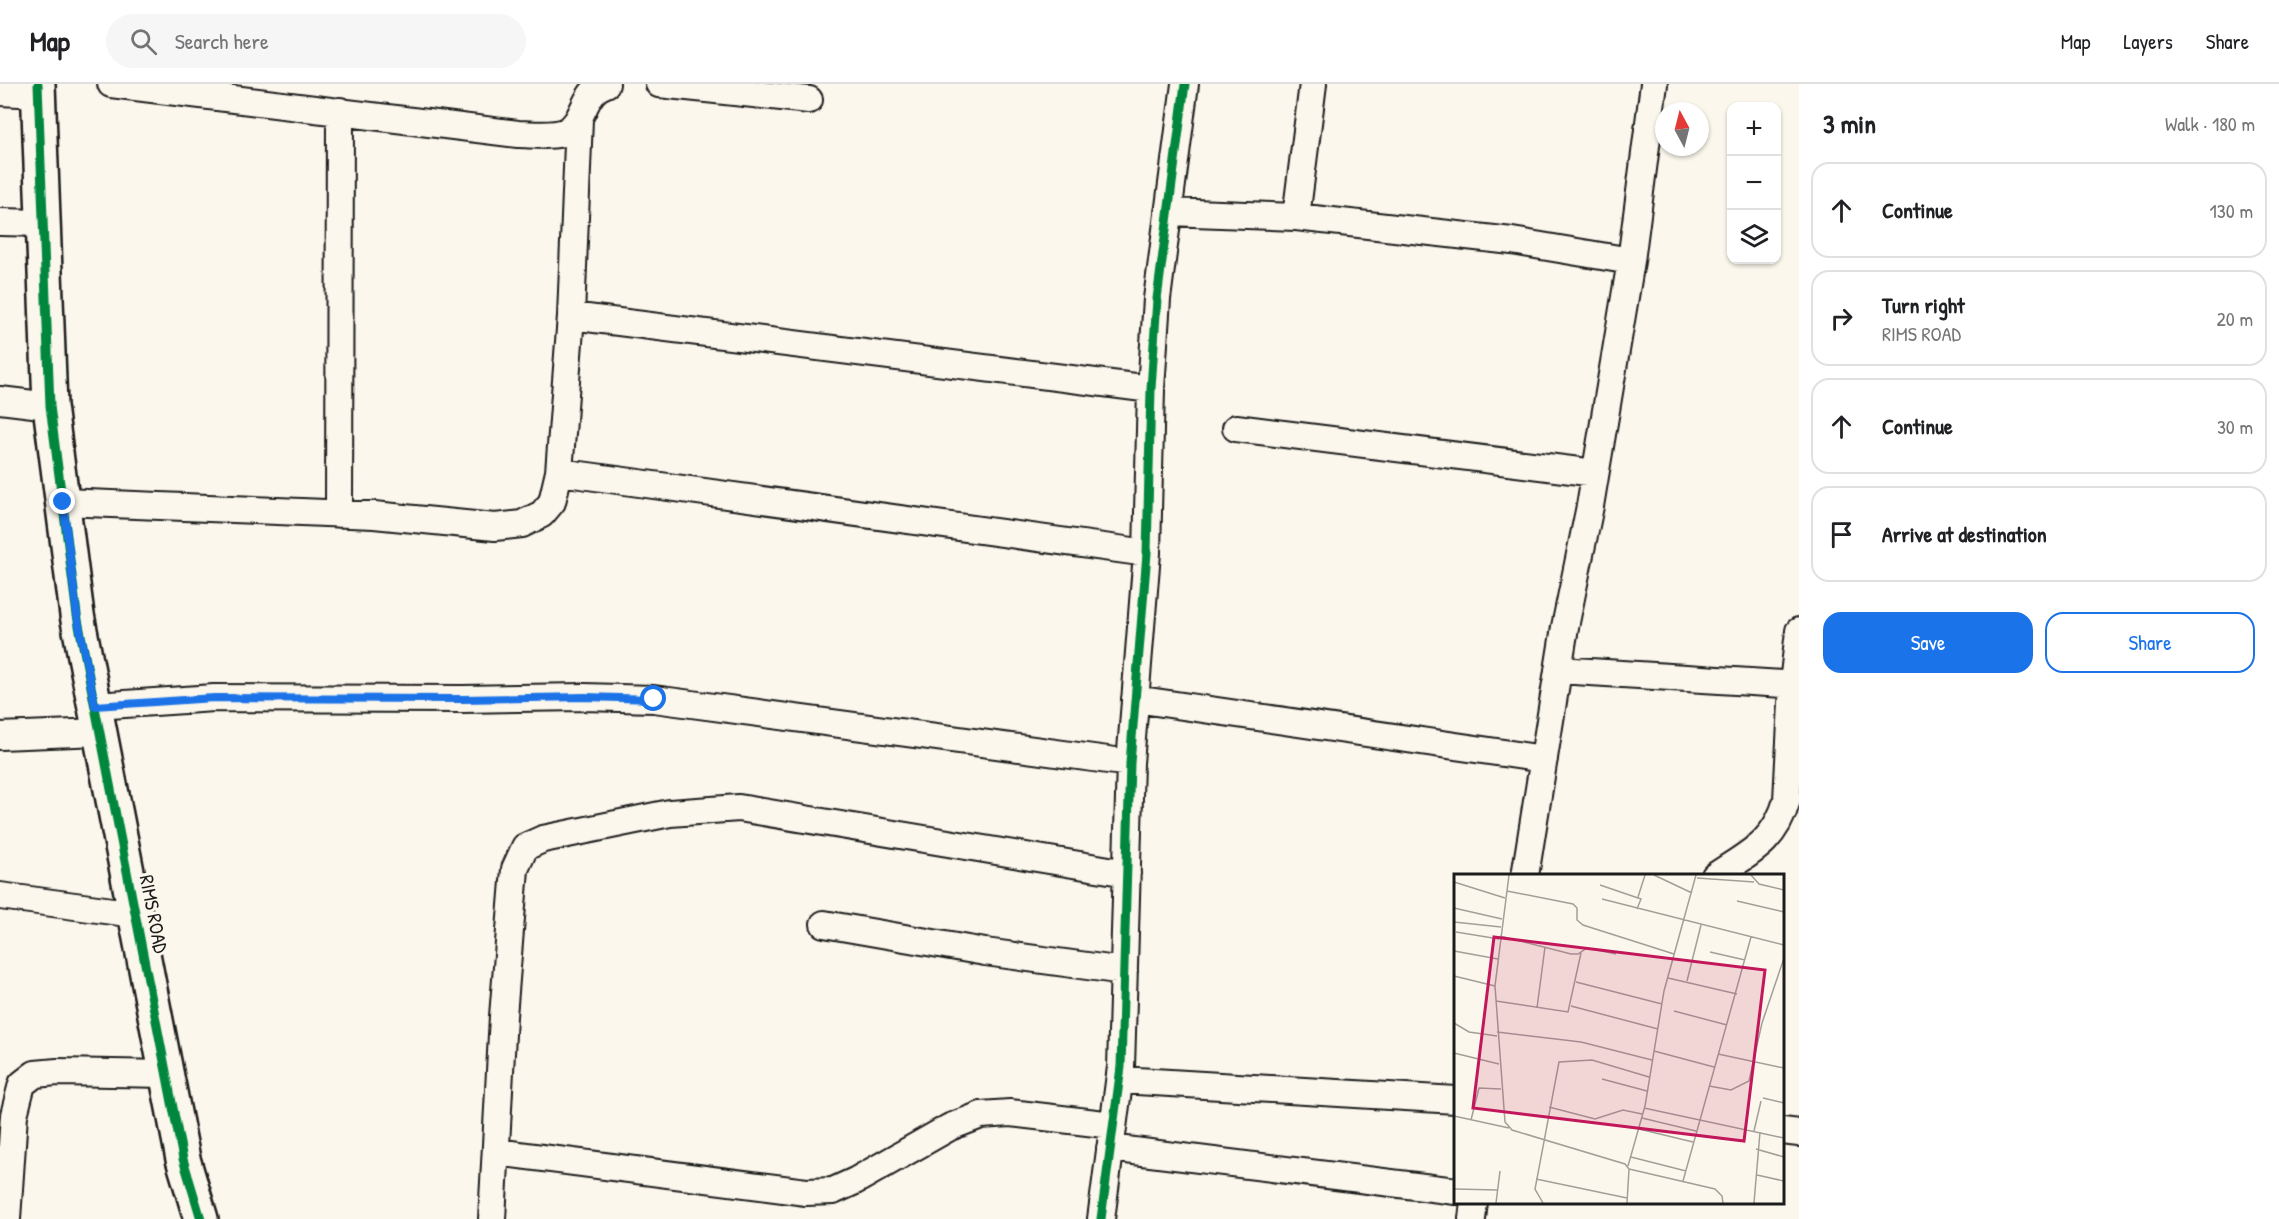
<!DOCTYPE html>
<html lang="en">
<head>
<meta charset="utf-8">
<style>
  body { margin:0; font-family:"Patrick Hand",sans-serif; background:#f6f6f6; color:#202124 }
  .controls { position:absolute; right:18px; top:18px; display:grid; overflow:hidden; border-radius:12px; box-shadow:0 2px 4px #0004 }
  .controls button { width:54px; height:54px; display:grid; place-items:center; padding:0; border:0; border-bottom:2px solid #e0e0e0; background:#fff; color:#202124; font:30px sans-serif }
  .compass { position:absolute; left:1655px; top:18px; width:54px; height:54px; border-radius:50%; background:#fff; box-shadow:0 2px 4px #0004; rotate:353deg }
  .stop { position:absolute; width:18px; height:18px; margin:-14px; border:4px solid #1a73e8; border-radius:50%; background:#fff }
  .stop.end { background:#1a73e8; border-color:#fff; box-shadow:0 2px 6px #0008 }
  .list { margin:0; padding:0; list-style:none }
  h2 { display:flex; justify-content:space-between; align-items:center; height:78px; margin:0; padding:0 24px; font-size:26px }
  h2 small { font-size:20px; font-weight:400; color:#757577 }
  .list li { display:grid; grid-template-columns:39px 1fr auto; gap:18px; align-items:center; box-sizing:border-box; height:96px; margin:0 12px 12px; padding:0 12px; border:2px solid #e0e0e0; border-radius:18px }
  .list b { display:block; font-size:22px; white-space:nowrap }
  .list p { margin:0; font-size:20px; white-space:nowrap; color:#757577 }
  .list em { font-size:20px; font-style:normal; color:#757577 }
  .actions { display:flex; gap:12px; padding:18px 24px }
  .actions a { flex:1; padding:14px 0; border:2px solid #1a73e8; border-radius:18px; text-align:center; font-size:21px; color:#1a73e8 }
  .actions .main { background:#1a73e8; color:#fff }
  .icon { flex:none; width:33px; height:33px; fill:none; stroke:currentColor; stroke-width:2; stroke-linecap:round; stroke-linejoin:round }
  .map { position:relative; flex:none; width:1799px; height:1135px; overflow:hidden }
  header { display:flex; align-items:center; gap:36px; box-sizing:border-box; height:84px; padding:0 30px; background:#fff; border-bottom:2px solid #e0e0e0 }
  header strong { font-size:28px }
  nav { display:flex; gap:33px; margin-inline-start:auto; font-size:21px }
  .search { width:420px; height:54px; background:#f6f6f6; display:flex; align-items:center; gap:15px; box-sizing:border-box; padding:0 21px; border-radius:33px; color:#757577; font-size:22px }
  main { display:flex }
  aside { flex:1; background:#fff }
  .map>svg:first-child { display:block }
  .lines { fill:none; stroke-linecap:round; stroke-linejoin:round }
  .street-casing { stroke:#1c1c1c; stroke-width:30 }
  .secondary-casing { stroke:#1c1c1c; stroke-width:38 }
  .street { stroke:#fbf7ec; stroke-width:26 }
  .secondary { stroke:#fbf7ec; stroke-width:33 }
  .cycleway-casing { stroke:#fbf7ec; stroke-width:13 }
  .cycleway { stroke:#00873e; stroke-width:9 }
  .route { stroke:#1a73e8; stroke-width:8 }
  .labels { text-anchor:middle; stroke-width:6; stroke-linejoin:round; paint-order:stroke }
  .street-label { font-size:20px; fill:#1c1c1c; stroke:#fbf7ec }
  .inset-road { fill:none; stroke:#a29f99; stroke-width:1.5 }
  .view { fill:#c2185b; fill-opacity:0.15; stroke:#c2185b; stroke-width:3 }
  .inset-edge { fill:none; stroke:#1c1c1c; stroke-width:3 }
</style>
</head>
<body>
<header>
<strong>Map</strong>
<div class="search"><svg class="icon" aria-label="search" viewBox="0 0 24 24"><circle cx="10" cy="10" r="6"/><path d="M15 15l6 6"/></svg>Search here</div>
<nav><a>Map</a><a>Layers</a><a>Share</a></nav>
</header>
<main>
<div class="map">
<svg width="1799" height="1135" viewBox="0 0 1799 1135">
  <rect width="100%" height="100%" fill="#fbf7ec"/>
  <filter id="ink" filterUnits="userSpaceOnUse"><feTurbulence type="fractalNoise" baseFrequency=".0167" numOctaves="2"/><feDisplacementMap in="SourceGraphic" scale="12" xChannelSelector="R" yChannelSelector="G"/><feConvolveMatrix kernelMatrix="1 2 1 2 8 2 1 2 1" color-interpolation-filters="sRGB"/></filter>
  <g filter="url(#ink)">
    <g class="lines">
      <g class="street-casing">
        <path id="street" d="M111,0L518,50C531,50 552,53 565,48C586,38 582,7 606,0
          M659,0L809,16
          M0,8L39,10
          M1168,128L1296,133L1512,157L1631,177
          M1296,133L1313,0
          M0,138L43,139
          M571,232L1151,305
          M0,316L50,322
          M1236,344L1595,389
          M559,388L1147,469
          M63,418L374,431L495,443L522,440L542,430L552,418L559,388L571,232L579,35
          M339,430L340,27
          M1558,586L1799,601
          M1135,615L1544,675
          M95,622L214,614L463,615L584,613L654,615L1130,679
          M0,652L100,648
          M1525,792L1565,543L1590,422L1631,177L1654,0
          M1715,792C1749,769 1775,759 1787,716L1793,600L1799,547
          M0,812L135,830
          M824,840L985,868L1124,887
          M1120,996L1456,1016
          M1782,1047L1799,1049
          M1110,1064L1456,1107
          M496,1068L806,1108L833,1107L855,1097L950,1043L981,1031L1010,1029L1113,1041
          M7,1135L14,1031L22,1000L35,990L57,988L167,990
          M492,1135L503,932L515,785L525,763L543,755L670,729L739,724L1127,789
          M1101,1135L1121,983L1130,679L1147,469L1151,305L1157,215L1185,0
          M1472,1135L1474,1118"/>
      </g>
      <g class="secondary-casing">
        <path id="secondary" d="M38,0L50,322L77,531L183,1075L201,1135"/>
      </g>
      <use href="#street" class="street"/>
      <use href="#secondary" class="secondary"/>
      <g class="cycleway-casing">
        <path id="cycleway" d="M38,0L50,322L77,531L183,1075L201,1135
          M1101,1135L1121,983L1130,679L1147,469L1151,305L1157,215L1185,0"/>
      </g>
      <use href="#cycleway" class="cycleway"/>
    </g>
  </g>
  <g class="lines" filter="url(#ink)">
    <path class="route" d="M63,418L77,531L95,622L214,614L463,615L585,613L654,615"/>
  </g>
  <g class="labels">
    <g class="street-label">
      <text transform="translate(154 830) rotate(79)" y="7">RIMS ROAD</text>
    </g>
  </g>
  <g transform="translate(1454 790)">
    <rect width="330" height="330" fill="#fbf7ec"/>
    <path class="inset-road" d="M55,1L41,112L51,248L58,256L171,290L175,295L173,329M200,1L238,19M297,1L305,10L330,16M243,4L300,8M0,8L51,24M146,11L187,25L183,35M53,17L119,30L123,34V46L129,51L220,80M184,23L191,1M148,25L330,71M283,27L330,38M0,34L48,45M0,48L47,53M2,58L45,65M46,62L117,80H124L133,74L162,80M0,77L44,85M256,78L291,86M0,102L41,112M214,104L283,120M233,107L247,51M122,108L208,130M42,127L114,138L127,79M117,132L204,155M83,134L91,73M220,137L273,151M0,149L15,158L43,162M43,158L127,168L198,186M200,177L260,193M0,179L45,190M264,180L330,194M148,205L193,217M255,212L277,216L295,207L308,149L330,84M309,224L330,229M95,233L141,245L169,236L188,240M190,234L330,264M0,242L55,254M188,244L242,257M17,246L25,214L47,215M185,255L239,268M300,257L307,227M302,275L330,283M177,283L232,297M174,292L191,232L210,117L242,1M175,295L261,315L268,322L269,329M303,301L330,307M82,305L173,324M229,307L297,63M0,315L44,316M42,329L46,297M89,329L81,315L105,188L138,186L195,203M300,329L306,258"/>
    <path class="view" d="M40,63L311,96L290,267L19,234Z"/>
    <rect width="330" height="330" class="inset-edge"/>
  </g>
</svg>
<div class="controls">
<button>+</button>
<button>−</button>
<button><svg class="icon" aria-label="layers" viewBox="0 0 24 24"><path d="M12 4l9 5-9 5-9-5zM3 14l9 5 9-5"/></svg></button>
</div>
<svg class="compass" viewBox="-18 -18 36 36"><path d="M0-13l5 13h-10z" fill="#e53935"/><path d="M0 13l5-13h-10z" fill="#757577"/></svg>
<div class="stop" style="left:654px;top:615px"></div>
<div class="stop end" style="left:63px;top:418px"></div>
</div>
<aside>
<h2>3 min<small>Walk · 180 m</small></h2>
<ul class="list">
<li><svg class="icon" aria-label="ahead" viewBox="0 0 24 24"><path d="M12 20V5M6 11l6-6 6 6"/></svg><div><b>Continue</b></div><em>130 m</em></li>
<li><svg class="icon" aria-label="right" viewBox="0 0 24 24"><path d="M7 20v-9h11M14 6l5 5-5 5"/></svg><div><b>Turn right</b><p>RIMS ROAD</p></div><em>20 m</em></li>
<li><svg class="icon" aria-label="ahead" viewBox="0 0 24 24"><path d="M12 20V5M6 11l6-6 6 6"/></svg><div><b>Continue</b></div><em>30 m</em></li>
<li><svg class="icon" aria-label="arrive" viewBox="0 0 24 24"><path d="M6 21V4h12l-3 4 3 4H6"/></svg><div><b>Arrive at destination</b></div></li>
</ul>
<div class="actions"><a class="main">Save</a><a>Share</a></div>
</aside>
</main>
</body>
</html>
